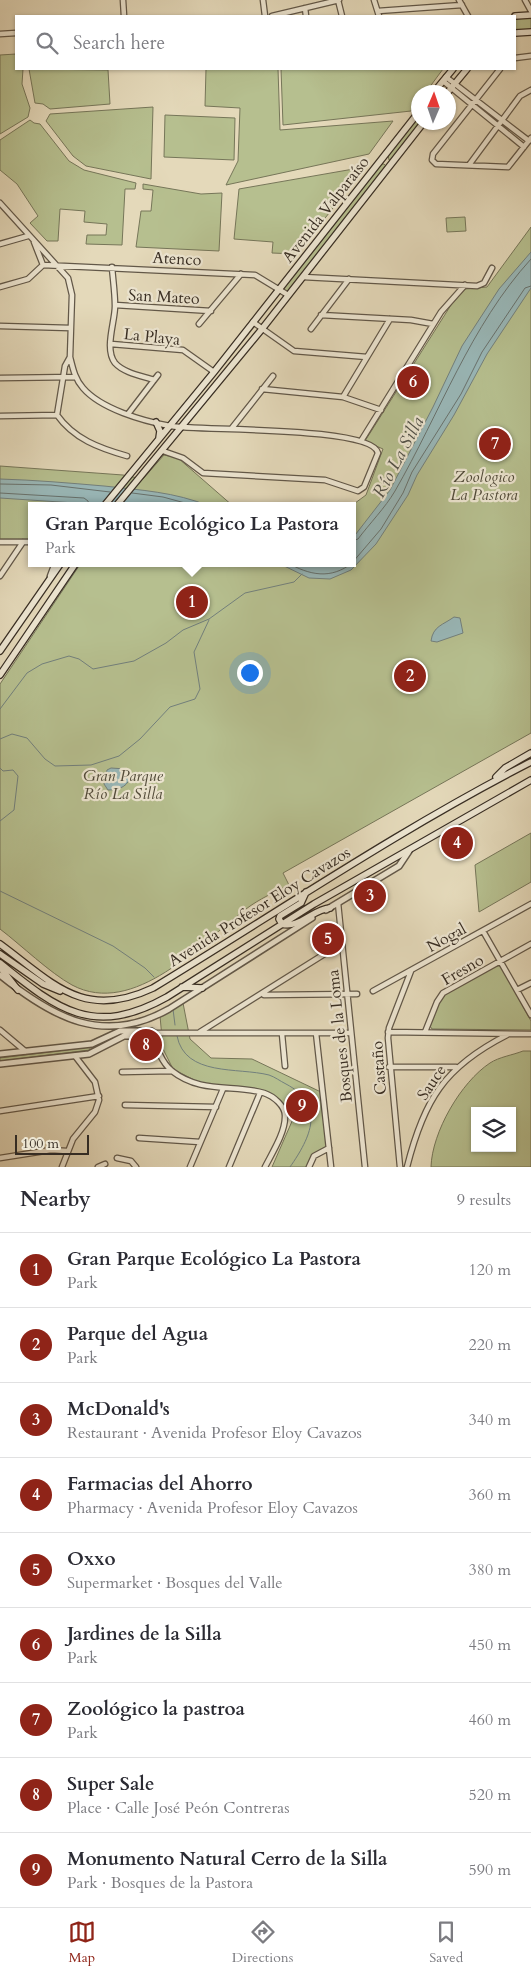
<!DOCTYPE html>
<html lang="en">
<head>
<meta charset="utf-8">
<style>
  body { margin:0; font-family:Cardo,serif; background:#f7f7f7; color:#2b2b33 }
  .controls { position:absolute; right:15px; bottom:15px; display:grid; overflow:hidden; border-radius:0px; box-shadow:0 1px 4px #0004 }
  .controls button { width:45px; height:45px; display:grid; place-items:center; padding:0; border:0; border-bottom:1px solid #e1e1e2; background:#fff; color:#2b2b33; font:25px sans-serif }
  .compass { position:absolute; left:411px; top:85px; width:45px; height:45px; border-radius:50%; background:#fff; box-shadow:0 1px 4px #0004; rotate:2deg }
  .scale { position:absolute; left:15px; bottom:12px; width:74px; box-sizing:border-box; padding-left:5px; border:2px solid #372d23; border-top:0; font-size:14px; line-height:18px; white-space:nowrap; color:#372d23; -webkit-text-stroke:4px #ede6d2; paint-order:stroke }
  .you { position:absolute; left:249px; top:672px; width:18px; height:18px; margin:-12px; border:4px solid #fff; border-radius:50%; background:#1a73e8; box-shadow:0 0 0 8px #1a73e833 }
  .badge { display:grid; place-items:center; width:32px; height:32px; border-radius:50%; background:#8f2418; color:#fff; font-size:16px; font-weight:700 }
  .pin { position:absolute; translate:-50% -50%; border:2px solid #fff; box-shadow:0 1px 5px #0006 }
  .popup { position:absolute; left:28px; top:502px; width:328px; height:65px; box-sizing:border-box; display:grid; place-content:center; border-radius:0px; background:#fff; filter:drop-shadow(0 1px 4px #0005); font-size:16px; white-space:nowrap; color:#7c7c81 }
  .popup b { font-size:19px; color:#2b2b33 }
  .popup::after { content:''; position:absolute; left:50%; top:100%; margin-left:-10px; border:10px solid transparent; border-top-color:#fff }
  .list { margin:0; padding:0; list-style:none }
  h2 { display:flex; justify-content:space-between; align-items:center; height:65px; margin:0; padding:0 20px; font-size:21px }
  h2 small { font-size:16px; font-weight:400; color:#7c7c81 }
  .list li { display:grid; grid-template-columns:32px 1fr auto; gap:15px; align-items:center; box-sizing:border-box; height:75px; padding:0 20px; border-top:1px solid #e1e1e2 }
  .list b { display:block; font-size:19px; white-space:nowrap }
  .list p { margin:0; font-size:16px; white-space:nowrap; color:#7c7c81 }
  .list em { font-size:16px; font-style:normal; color:#7c7c81 }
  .icon { flex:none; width:28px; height:28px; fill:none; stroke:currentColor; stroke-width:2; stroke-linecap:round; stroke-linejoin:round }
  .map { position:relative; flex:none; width:531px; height:1167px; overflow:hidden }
  .search { position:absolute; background:#fff; box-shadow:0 1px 4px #0004; left:15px; right:15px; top:15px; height:55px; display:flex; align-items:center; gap:12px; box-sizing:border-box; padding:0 18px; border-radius:0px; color:#7c7c81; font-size:19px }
  .sheet { height:740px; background:#fff }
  nav { display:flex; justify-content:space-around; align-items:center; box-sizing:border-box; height:70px; border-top:1px solid #e1e1e2; background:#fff; font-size:14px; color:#7c7c81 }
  nav a { display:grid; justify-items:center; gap:2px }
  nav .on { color:#8f2418 }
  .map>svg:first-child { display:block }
  .green { fill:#b6bf8f; stroke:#767659; fill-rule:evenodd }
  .water { fill:#99b8b9; stroke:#72807d }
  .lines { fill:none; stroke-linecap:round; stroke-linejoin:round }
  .shore { stroke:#68726e; stroke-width:1 }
  .stream { stroke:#72807d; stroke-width:1 }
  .minor-casing { stroke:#625849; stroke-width:7 }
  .tertiary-casing { stroke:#625849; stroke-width:8 }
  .secondary-casing { stroke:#372d23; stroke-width:8 }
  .minor { stroke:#ede6d2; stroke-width:4.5 }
  .tertiary { stroke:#ede6d2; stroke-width:5 }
  .secondary { stroke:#ede6d2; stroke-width:5.5 }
  .labels { text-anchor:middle; stroke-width:4.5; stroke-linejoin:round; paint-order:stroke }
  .street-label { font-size:16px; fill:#372d23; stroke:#ede6d2 }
  .park-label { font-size:16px; font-style:italic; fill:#504a39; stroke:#ede6d2 }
  .water-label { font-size:18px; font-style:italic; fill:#505048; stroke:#ede6d2 }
</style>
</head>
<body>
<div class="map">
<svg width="531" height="1167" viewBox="0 0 531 1167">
  <rect width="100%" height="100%" fill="#e4d9ba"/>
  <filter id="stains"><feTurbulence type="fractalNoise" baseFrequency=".004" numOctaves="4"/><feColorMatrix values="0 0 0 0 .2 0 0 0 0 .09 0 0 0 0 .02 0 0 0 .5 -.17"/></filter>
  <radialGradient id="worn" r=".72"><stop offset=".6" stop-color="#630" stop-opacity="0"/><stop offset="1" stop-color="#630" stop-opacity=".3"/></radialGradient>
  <path class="green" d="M531,18V29L515,31V19Z
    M16,54V69H23L22,84L30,108L28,117L0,134V55Z
    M29,69L108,70L110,104L50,109L43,104L35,103Z
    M206,69H278L280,130L393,121L369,154L226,185L238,161L240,108L205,106Z
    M281,69H443L426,92H418V102L411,111L283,125Z
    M153,107L151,179L86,166L73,156L46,121L50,114Z
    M165,115L235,118L234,160L164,157Z
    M418,116V122L422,123L392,160H389L388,155Z
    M30,120L34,123L40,124L69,161L84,170L136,183L135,189H125L122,245L86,244L87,235H106L107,224L84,222L85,211L60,209L58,241H47L30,223L38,216L17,184L0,170V140Z
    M379,164H384L387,167L288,291H285L283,287Z
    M365,167L297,254L272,253L273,242L234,239L239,189Z
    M143,184L201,194L222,193L219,251L136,247L141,211H151L153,190L143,189Z
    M465,217L466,231L447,232L446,218Z
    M531,227V733L283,873L289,885C275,892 259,899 246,909C201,943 134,1018 72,985C50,973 21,945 0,929V684L81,563H352L351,506L366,495L383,449L365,441L451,305L465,289L487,287Z
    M164,455L178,458L233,506H32V539H0V466L123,475L143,479Z
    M531,833V882L479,912L475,865Z
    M496,966H501L531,1021V1030L432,1029L430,1026L439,1003L446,994Z
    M183,1003L190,1039L211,1058L252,1059L323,1093L328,1147L313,1157L308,1167H272L293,1119L265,1092L200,1083L173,1069L163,1049L160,1016Z
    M90,1047V1050L0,1061V1058Z
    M523,1051H531V1167H431C432,1132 461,1082 490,1063C499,1057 513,1055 523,1051ZM475,1111H512V1148H475Z"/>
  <path class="water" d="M531,252V288L487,354L454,415L417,475L408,495L376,544L351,570L330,579L309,578L278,563H352V539L390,490L433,407L462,346L499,289Z
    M0,479C35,480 69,483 104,486C140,490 175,492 209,506H120L0,498Z
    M454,617L460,618L463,633L437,642L431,641C433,626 443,625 454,617Z
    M111,768L126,769L131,774C129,786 120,790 108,790L104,784L107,770Z"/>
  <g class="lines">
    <path class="shore" d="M0,484L51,485L110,492
      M0,493L84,498L88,501L89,506
      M132,493L163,497L196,506
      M352,541L358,539C370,523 385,508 395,491C440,413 470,326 531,259
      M288,563C309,575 331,580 352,563
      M352,563L381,529L403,493L412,472L461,394L482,352L525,288L531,286"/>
    <path class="stream" d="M0,709L27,673L42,664L69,656L79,659L93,669L134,661L166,643L183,630L209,619L245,593L294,582L302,574
      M0,739L12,734L27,738L45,759L55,766L91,765L119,756L140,739L170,707L195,699L200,689L194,652L209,620
      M0,768L3,771L13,770L18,776L14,810L0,821
      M0,891L113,946L145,968L154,977
      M173,1009L175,1025
      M177,1036C185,1077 238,1067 269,1075C275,1077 280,1081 286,1084C326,1105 311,1137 290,1167"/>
    <g class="minor-casing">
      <path id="minor" d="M123,0L124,16
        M263,0L265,16
        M338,0L342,16
        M374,0L379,16
        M459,0L468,16
        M525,0L531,11
        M305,8L306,16
        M378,11L462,5
        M272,16L339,0
        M0,34L16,33
        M515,58L531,56
        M500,69L433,154L432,160L436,164L508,167L531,138
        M446,77L529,141
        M443,81L524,147
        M469,165L520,96L531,90
        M0,203L68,278L72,295L70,357L65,366L57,415
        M34,242L43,265L255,275L288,295
        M0,244L28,236
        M112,267C113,280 115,293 115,306C115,322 104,349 115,363C124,373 142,376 154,380
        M303,277L477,286L484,283L492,268
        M0,287L28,279L43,265
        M115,305L211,311
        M321,315L411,320L433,324
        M253,322L294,351L367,357
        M199,324L241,274
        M0,326L70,328
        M311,329L349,279
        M111,344L183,350L214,372
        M70,357C73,369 75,379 83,388C101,409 143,421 170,426C199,431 372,426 378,453L364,487L358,491L325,480L203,473L183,458L163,451
        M0,378L75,377
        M262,389L343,397L381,410
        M343,397L390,319
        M128,414L158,375
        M57,415C74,439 99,448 127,456
        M0,416L57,415
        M232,428L273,376
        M361,441L441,312L465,285
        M0,542H32
        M0,576L23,542
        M50,576L55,563
        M338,903L365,1167
        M483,931L531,1015
        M517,990L531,983
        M373,991L531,904
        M264,995L357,994
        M0,1030L25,1051
        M151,1031L156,1033H351
        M200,1032L342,943
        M388,1032L531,1034
        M425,1032L437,1002L443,993L531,944
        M316,1033L331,1167
        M152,1034C156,1046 161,1062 172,1071C201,1094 234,1084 264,1093C273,1096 286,1106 285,1117C285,1133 272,1153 265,1167
        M282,1034L285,1066
        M389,1067H456
        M122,1072L172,1071
        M125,1105L216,1107
        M0,1111L99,1096
        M139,1138L200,1142
        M0,1158L51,1150L67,1151
        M117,1158L131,1161L136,1167
        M62,1167L73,1139L95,1112L99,1100L95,1082L75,1056
        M98,1167L105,1164
        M190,1167L223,1089
        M229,1167L260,1093
        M309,1167L314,1156L329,1148
        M400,1167L388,1038L389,1028L411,971
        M407,1167C424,1100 444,1067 507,1035"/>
    </g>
    <g class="tertiary-casing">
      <path id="tertiary" d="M326,910L399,866L409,851
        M0,975C53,1018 104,1046 169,1009L312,918
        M0,1054L92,1044L120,1031H151
        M0,1064L89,1054L124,1036H153"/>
    </g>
    <g class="secondary-casing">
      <path id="secondary" d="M515,16L531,15
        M515,33L531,32
        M434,92L453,69
        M448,92L467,69
        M156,422L160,431L159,438
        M104,506L214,372L418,113
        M116,506L262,329L424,122
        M0,651L61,563
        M0,675L76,563
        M496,777L505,768L531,753
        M306,892L301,903L280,916L279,919L282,924C299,929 313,909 330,908
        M0,944C53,983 83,1021 153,988C278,912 400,829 531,762
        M0,954L43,984L60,991
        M0,963C58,1010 94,1038 167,997L314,904L531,780
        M0,967L18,990
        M182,987L202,988"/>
    </g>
    <use href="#minor" class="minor"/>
    <use href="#tertiary" class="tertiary"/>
    <use href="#secondary" class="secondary"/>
  </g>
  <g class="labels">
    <g class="street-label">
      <text transform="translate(325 209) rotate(-52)" y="6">Avenida Valparaíso</text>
      <text transform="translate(177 258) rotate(3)" y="6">Atenco</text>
      <text transform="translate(164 296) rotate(3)" y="6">San Mateo</text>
      <text transform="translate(152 336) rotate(6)" y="6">La Playa</text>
      <text transform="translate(259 906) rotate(-32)" y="6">Avenida Profesor Eloy Cavazos</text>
      <text transform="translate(446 937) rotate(-29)" y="6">Nogal</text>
      <text transform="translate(462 969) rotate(-30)" y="6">Fresno</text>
      <text transform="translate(339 1036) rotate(-96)" y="6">Bosques de la Loma</text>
      <text transform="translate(378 1068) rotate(-94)" y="6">Castaño</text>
      <text transform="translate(431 1082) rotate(-56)" y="6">Sauce</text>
    </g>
    <g class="park-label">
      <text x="484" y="482">Zoologico<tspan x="484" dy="18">La Pastora</tspan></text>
      <text x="123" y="781">Gran Parque<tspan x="123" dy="18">Río La Silla</tspan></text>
    </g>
    <g class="water-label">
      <text transform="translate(398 457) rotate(-62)" y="6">Río La Silla</text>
    </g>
  </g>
  <rect width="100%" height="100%" filter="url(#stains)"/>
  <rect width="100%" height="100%" fill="url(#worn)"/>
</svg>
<div class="controls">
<button><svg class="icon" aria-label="layers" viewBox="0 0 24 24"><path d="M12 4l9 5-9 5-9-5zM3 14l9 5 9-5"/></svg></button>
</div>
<svg class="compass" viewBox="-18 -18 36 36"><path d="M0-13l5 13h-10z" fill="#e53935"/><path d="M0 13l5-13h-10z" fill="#7c7c81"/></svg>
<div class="scale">100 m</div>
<div class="you"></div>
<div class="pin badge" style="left:192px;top:602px">1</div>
<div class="popup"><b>Gran Parque Ecológico La Pastora</b>Park</div>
<div class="pin badge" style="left:410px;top:676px">2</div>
<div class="pin badge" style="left:370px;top:896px">3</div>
<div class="pin badge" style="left:457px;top:843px">4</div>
<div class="pin badge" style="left:328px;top:939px">5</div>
<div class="pin badge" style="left:413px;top:382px">6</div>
<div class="pin badge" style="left:495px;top:444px">7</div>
<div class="pin badge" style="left:146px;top:1045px">8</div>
<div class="pin badge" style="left:302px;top:1106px">9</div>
<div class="search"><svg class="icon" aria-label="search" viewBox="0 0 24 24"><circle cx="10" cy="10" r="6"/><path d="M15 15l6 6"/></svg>Search here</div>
</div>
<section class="sheet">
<h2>Nearby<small>9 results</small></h2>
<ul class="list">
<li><span class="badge">1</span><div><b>Gran Parque Ecológico La Pastora</b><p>Park</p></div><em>120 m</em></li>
<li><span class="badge">2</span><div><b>Parque del Agua</b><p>Park</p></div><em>220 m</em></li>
<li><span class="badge">3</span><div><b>McDonald's</b><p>Restaurant · Avenida Profesor Eloy Cavazos</p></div><em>340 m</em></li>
<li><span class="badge">4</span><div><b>Farmacias del Ahorro</b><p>Pharmacy · Avenida Profesor Eloy Cavazos</p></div><em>360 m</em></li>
<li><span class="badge">5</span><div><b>Oxxo</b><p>Supermarket · Bosques del Valle</p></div><em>380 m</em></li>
<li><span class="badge">6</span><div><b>Jardines de la Silla</b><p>Park</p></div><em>450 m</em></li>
<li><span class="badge">7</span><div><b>Zoológico la pastroa</b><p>Park</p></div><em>460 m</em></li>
<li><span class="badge">8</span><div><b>Super Sale</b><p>Place · Calle José Peón Contreras</p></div><em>520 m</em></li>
<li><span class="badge">9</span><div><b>Monumento Natural Cerro de la Silla</b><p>Park · Bosques de la Pastora</p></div><em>590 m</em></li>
</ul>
</section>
<nav>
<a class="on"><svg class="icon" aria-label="map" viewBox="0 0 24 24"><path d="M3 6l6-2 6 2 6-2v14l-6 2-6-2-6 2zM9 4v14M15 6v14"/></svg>Map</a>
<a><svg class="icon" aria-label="directions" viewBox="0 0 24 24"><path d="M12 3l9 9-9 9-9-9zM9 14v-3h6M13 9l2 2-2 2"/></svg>Directions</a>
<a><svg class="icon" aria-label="saved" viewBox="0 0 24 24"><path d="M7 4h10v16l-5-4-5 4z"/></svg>Saved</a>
</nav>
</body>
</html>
